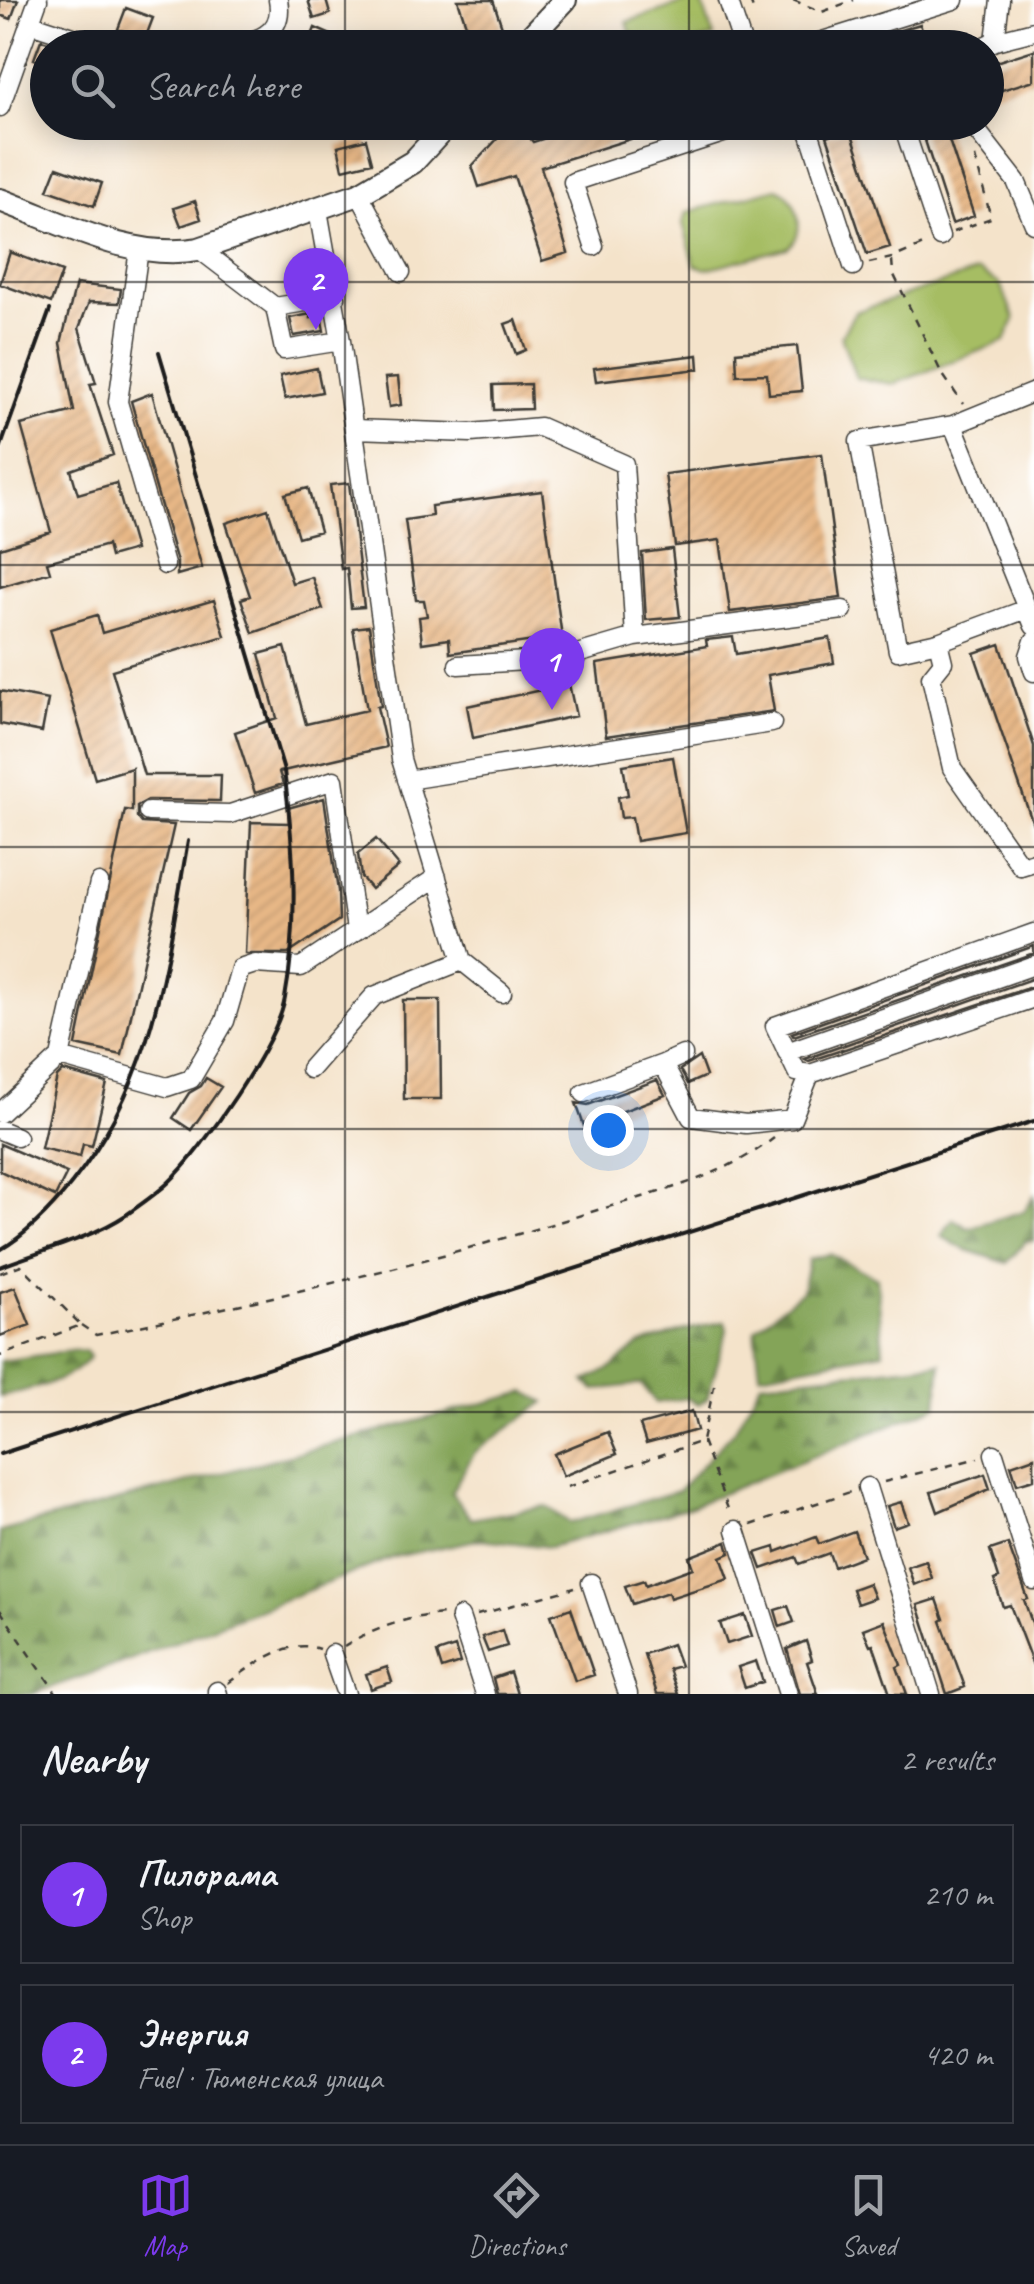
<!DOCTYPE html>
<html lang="en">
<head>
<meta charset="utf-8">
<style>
  body { margin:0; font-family:Caveat,sans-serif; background:#242831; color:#f1f3f6 }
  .you { position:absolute; left:608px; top:1130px; width:35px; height:35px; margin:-25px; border:8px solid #fff; border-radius:50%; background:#1a73e8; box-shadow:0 0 0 15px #1a73e833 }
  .badge { display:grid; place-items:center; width:65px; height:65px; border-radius:50%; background:#7c3aed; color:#fff; font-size:32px; font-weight:700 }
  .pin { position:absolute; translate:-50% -82px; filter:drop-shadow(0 2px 5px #0008) }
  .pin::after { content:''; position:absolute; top:52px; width:35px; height:30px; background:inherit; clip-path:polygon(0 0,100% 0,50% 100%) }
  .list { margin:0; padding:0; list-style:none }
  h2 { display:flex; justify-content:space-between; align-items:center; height:130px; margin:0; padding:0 40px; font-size:42px }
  h2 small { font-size:32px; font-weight:400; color:#9ea1a6 }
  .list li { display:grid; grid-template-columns:65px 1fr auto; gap:30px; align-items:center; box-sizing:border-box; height:140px; margin:0 20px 20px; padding:0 20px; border:2px solid #363941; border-radius:0px }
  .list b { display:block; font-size:38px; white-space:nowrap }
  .list p { margin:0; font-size:32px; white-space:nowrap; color:#9ea1a6 }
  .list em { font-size:32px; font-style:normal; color:#9ea1a6 }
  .icon { flex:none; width:55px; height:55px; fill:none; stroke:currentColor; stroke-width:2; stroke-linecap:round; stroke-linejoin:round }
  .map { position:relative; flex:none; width:1034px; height:1694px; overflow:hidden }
  .search { position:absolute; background:#171b24; box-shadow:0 5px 25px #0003; left:30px; right:30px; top:30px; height:110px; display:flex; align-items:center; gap:25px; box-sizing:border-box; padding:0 35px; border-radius:55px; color:#9ea1a6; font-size:38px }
  .sheet { height:450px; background:#171b24 }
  nav { display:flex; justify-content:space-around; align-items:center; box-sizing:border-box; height:140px; border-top:2px solid #363941; background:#171b24; font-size:28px; color:#9ea1a6 }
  nav a { display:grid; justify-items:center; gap:5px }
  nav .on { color:#7c3aed }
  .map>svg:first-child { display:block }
  .forest { fill:url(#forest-firs); stroke:#50603a; stroke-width:2.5 }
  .park { fill:#a6bd63; stroke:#616c40; stroke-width:2.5 }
  .building { fill:url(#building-hatch) }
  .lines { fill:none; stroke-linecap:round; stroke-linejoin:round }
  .minor-casing { stroke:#3c3a36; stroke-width:21 }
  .major-casing { stroke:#3c3a36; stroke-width:26 }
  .path { stroke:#3c3a36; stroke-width:2.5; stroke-dasharray:8 8; stroke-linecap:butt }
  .minor { stroke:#fff; stroke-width:18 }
  .major { stroke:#fff; stroke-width:22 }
  .rail { stroke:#1c1c1c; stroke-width:4 }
  .grid { fill:none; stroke:#1c1c1c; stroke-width:2.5; stroke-opacity:0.55 }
</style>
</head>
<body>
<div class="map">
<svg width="1034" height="1694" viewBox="0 0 1034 1694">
  <defs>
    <pattern id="forest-firs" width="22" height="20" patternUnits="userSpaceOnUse" patternTransform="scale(2.5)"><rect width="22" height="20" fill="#84a459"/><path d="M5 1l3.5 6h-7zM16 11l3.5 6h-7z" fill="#6b8549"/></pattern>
    <pattern id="building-hatch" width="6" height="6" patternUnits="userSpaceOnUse" patternTransform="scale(2.5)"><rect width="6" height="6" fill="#e7b786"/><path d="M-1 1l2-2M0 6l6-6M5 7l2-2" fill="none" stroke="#c69d73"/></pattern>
  </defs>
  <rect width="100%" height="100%" fill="#fff"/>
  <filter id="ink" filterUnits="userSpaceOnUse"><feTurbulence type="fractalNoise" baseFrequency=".01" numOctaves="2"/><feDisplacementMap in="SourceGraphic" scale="20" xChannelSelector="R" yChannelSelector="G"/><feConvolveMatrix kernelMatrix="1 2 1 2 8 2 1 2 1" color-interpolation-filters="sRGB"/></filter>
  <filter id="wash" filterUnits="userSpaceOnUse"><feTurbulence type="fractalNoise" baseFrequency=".0048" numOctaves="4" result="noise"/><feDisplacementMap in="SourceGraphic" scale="40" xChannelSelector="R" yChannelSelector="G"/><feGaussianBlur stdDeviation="2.25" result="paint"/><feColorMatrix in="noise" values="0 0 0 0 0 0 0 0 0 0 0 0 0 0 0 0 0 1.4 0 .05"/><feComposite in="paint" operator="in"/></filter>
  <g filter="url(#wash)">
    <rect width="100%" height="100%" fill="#f4e3ca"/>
    <path class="forest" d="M1034,1196V1241H1026L1007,1263L964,1249L941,1236L953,1219L968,1228L1024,1211Z
      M830,1254L877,1278L883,1352L760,1374L755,1329L802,1291L809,1259Z
      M725,1321L727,1330L707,1399L698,1404L687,1398L656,1403L641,1384L595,1390L585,1382L613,1367L638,1346L682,1331Z
      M76,1350L86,1351L90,1357C66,1385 34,1387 0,1397V1361Z
      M941,1363L937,1406L689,1507L550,1547L481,1539L394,1557L116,1665L31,1694H0V1532L526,1392L545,1402L475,1452L451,1492L471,1519L546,1506L570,1523L678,1491L735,1429L761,1382Z"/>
    <path class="park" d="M692,0H701L714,37L684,47H635L627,22Z
      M777,188C798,196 808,235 787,248L706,269L695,265L683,223L687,212Z
      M978,271L1000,284L1015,319L1005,341L894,384L856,378L841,336L855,312Z"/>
    <g id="blocks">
      <path class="building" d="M0,0H18L11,19L0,15Z
        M308,0H326L330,14L314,19Z
        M458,0H493L502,27L470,37Z
        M126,8L153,18L145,39L118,29Z
        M920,24L928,48H845V47Z
        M315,28L331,35L326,48H307Z
        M41,40L48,42V64L34,59Z
        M1034,50V80L986,95V65Z
        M596,122L675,125L541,167L568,253L542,261L514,176L479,187L472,166L501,135L522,128L533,142Z
        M919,122H943L974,216L952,224Z
        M850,128L890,247L867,254L827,136Z
        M366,139L372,162L343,169L338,146Z
        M57,167L102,183L94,206L48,190Z
        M195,201L201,219L181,226L174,208Z
        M10,252L62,272L51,303L0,284Z
        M76,284L121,289L119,303L89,302L79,328L96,383L90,384L113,455L71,470L78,494L116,483L135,550L110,557L107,545L47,562L50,572L0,587V548L51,532L21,425L74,411L61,343Z
        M311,314V318L321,316L324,331L294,336L290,318Z
        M516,320L526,350L516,354L505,324Z
        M797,346L802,391L769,394L767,374L737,375L736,352Z
        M698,355L699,369L596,381L594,368Z
        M317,368L322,392L285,399L280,376Z
        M398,377L401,405L389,407L385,378Z
        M530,384L531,409L494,410L493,385Z
        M152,393L202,568L177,575V562L131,401Z
        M822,454L841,598L730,612L720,540L675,546L665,474Z
        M349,483L364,607L351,608L347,568L341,569L330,485Z
        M308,488L320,531L298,537L285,494Z
        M542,491L562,637L450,653L449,639L422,643L419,617L427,616L424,600H416L405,520L432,516L431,506Z
        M268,509L292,583L312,577L323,609L253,633L241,599L250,596L226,523Z
        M672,549L680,617L646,620L642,553Z
        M214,600L225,636L112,670L144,775H221L220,801L148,800L137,806V817L142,823L174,825L122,1055L76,1045L125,810L132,811V768L95,779L50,629L97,615L102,633Z
        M369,626L381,706L377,707L386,747L279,772L283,784L255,793L235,732L277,718L259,654L285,647L306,724L367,710L353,628Z
        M733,637L736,654L830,638L834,663L768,675L774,711L606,736L597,664L707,646L706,640Z
        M1000,644L1034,746V827L974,653Z
        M569,684L576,716L473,738L467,706Z
        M0,691L48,700L42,732L0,724Z
        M673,757L686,833L636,841L632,817L621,818L618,797L628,795L623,765Z
        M324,798L338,891L339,920L288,954H245L251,822L289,823L288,808Z
        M376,839L399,866L371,889L361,877L358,854Z
        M1034,946V953L794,1036L792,1033Z
        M1034,978V986L809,1061L805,1059Z
        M403,1000H440L441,1099H404Z
        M699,1057L706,1076L688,1084L680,1070Z
        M63,1071L107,1083L92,1146L83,1144L80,1157L41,1148L57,1077Z
        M206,1078L221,1087L191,1130L173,1118L189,1093L201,1086Z
        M657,1080L665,1095L584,1126L576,1103L588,1105Z
        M0,1144L67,1173L55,1197L0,1171Z
        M15,1287L30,1325L0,1336V1292Z
        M692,1411L697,1430L646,1444L640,1425Z
        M608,1432L617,1454L563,1476L554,1454Z
        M1034,1457V1479L1017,1484L1011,1465Z
        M985,1474L990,1489L938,1512L931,1492Z
        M901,1502L908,1522L894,1527L887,1506Z
        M854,1531L863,1556L834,1567L829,1553L799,1564L796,1557L762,1569L756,1553L775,1547L776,1552L816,1537L819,1544Z
        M727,1542L730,1553L721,1557L729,1579L670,1598L668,1592L632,1604L625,1586L644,1580L646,1585L693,1568L689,1557Z
        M1008,1544L1028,1599L1024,1600L1034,1629V1668L1010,1605L1003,1607L994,1580L999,1578L990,1550Z
        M926,1561L932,1578L914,1585L908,1567Z
        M868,1583L874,1598L857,1604L852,1589Z
        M937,1599L944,1619L941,1621L965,1687L947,1694L918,1605Z
        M788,1606L794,1622L780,1627L775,1610Z
        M571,1608L594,1675L575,1681L551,1615Z
        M745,1615L752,1636L727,1644L720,1623Z
        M884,1621L901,1665L897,1667L907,1694H890L873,1644L870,1645L863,1629Z
        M502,1630L507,1646L488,1652L482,1637Z
        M806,1641L812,1660L807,1662L818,1694H800L787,1649Z
        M672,1644L680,1666L669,1669L678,1694H657L644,1654Z
        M455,1647L460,1663L442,1669L437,1653Z
        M756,1661L763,1682L745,1688L738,1667Z
        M387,1667L392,1682L371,1689L366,1674Z
        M510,1672L517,1694H497L493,1678Z"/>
    </g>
  </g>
  <g filter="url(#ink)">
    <use href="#blocks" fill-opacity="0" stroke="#3c3a36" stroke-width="2.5"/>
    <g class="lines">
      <g class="minor-casing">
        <path id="minor" d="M728,0L744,48
          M30,23L107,48
          M995,41L1034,31
          M225,48C253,42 285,36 278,0
          M800,48L954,0
          M980,48L995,41L1000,0
          M0,107L38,0
          M806,122L853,266
          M902,122L940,237
          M970,122L1016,181L1034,224
          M534,125L541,122
          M359,194L401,272
          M594,246L573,182L757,122
          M139,249L118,402L165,565
          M199,249L275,307L284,350L341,341L318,210
          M275,307L336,297
          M341,341L401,759L462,961L502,993
          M1034,392L953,425L859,441L898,651L938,642L943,662L931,677L952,768L1021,866L1034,862
          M953,425L1034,626
          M354,429L471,433L540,427L624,464L635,637L560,659L458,665
          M635,637L843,610
          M1034,641L1029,656L1034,672
          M938,642L1027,609
          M407,780L772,723
          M148,812L230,814L334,780L356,930
          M787,1052L1034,965
          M60,1057L99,883
          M663,1064L683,1055
          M310,1069L374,996L462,961
          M810,1074L797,1072L775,1026L1034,933
          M584,1093L663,1064L691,1117L746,1124L792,1119L810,1074L1034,998
          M0,1113L60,1057L167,1087L191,1079L225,1021L240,969L255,964L301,967L437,877
          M0,1130L17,1137
          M994,1454L1034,1581
          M867,1487L931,1694
          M736,1530L788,1694
          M591,1583L628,1694
          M460,1617L485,1694
          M332,1654L346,1694
          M217,1691L218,1694"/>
      </g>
      <g class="major-casing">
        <path id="major" d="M520,48L565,0
          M0,200C63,223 130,261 199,249L359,194L413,162L450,122"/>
      </g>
      <path class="path" d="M750,0L753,9
        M793,0L822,12L854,0
        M953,232L991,218L974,153
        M892,260L893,273L941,372L963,404
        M869,263L892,258L928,243
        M0,1273L21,1265L81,1325L0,1356
        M81,1325L96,1335C263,1301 429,1263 591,1212C654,1193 721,1179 774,1138
        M702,1441L730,1514
        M884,1482L978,1458
        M567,1487L702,1441L715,1382
        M751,1525L853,1491
        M0,1610L57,1694
        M477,1615L575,1588
        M344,1647C375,1628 408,1616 445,1614
        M228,1683C252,1666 288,1637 319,1649"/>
      <use href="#minor" class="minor"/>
      <use href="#major" class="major"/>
      <path class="rail" d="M0,449L50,310
        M0,1250C28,1234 52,1208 72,1183C155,1078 165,968 188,841
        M0,1267C41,1251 90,1239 126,1215C140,1205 156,1194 168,1183C202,1151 278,1042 285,998C299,924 294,846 284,771L159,352
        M0,1454L1034,1121"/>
    </g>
  </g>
  <path class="grid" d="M345,0V48M689,0V48M345,122V1694M689,122V1694M0,282H1034M0,565H1034M0,847H1034M0,1129H1034M0,1412H1034"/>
</svg>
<div class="you"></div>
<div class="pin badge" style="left:552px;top:710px">1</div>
<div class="pin badge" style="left:316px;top:330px">2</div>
<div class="search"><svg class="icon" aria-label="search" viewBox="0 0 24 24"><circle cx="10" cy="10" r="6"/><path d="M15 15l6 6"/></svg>Search here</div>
</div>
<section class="sheet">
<h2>Nearby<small>2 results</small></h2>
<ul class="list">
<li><span class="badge">1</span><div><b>Пилорама</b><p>Shop</p></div><em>210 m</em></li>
<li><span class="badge">2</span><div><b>Энергия</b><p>Fuel · Тюменская улица</p></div><em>420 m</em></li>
</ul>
</section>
<nav>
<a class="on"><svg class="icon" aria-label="map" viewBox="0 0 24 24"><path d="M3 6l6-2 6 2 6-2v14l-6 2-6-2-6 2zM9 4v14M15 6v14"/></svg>Map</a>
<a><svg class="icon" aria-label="directions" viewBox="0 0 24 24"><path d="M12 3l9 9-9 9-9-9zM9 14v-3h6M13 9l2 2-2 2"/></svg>Directions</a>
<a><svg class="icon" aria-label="saved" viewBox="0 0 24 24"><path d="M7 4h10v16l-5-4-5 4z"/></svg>Saved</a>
</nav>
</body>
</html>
